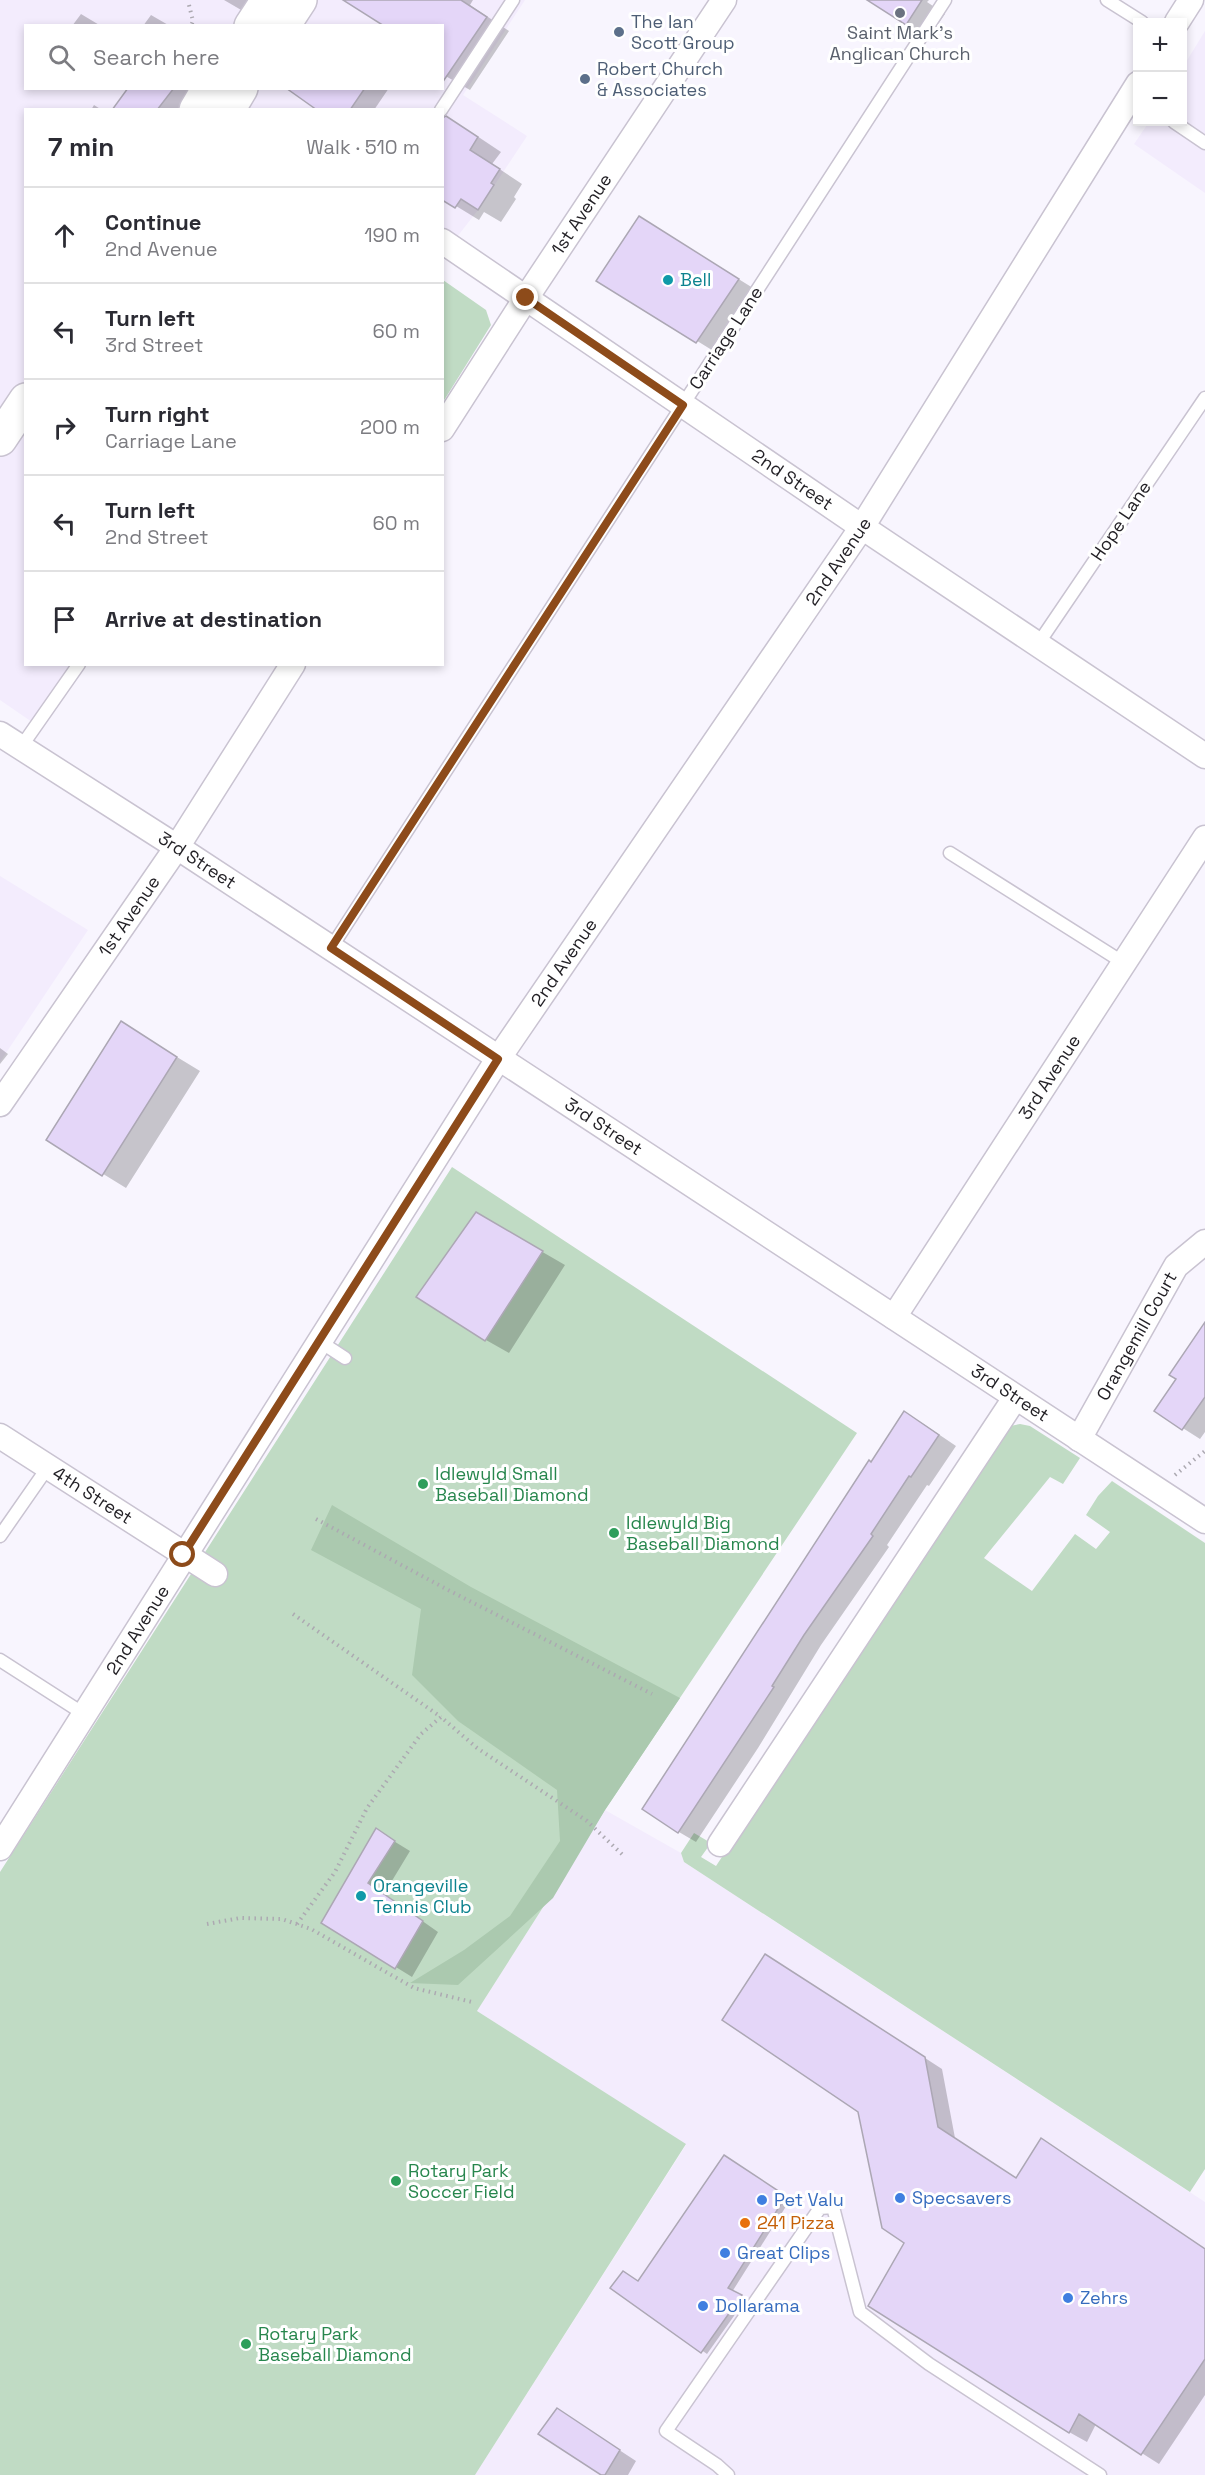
<!DOCTYPE html>
<html lang="en">
<head>
<meta charset="utf-8">
<style>
  body { margin:0; font-family:"Space Grotesk",sans-serif; background:#f7f7f7; color:#2b2b33 }
  .controls { position:absolute; right:18px; top:18px; display:grid; overflow:hidden; border-radius:0px; box-shadow:0 3px 9px #0003 }
  .controls button { width:54px; height:54px; display:grid; place-items:center; padding:0; border:0; border-bottom:2px solid #e1e1e2; background:#fff; color:#2b2b33; font:30px sans-serif }
  .stop { position:absolute; width:18px; height:18px; margin:-14px; border:4px solid #8d4b1a; border-radius:50%; background:#fff }
  .stop.end { background:#8d4b1a; border-color:#fff; box-shadow:0 2px 6px #0008 }
  .list { margin:0; padding:0; list-style:none }
  h2 { display:flex; justify-content:space-between; align-items:center; height:78px; margin:0; padding:0 24px; font-size:26px }
  h2 small { font-size:20px; font-weight:400; color:#7c7c81 }
  .list li { display:grid; grid-template-columns:39px 1fr auto; gap:18px; align-items:center; box-sizing:border-box; height:96px; padding:0 24px; border-top:2px solid #e1e1e2 }
  .list b { display:block; font-size:22px; white-space:nowrap }
  .list p { margin:0; font-size:20px; white-space:nowrap; color:#7c7c81 }
  .list em { font-size:20px; font-style:normal; color:#7c7c81 }
  .icon { flex:none; width:33px; height:33px; fill:none; stroke:currentColor; stroke-width:2; stroke-linecap:round; stroke-linejoin:round }
  .map { position:relative; flex:none; width:1205px; height:2475px; overflow:hidden }
  .search { position:absolute; background:#fff; box-shadow:0 3px 9px #0003; left:24px; top:24px; width:420px; height:66px; display:flex; align-items:center; gap:15px; box-sizing:border-box; padding:0 21px; border-radius:0px; color:#7c7c81; font-size:22px }
  .panel { position:absolute; background:#fff; box-shadow:0 3px 9px #0003; left:24px; top:108px; width:420px; height:558px; border-radius:0px }
  .map>svg:first-child { display:block }
  .built { fill:#f3ecfd; fill-rule:evenodd }
  .green { fill:#c0dbc4 }
  .forest { fill:#abc9af }
  .shadow { fill:#0003 }
  .building { fill:#e4d6f8; stroke:#aca7b4; stroke-width:1.5 }
  .lines { fill:none; stroke-linecap:round; stroke-linejoin:round }
  .service-casing { stroke:#c9c3d1; stroke-width:15 }
  .minor-casing { stroke:#c9c3d1; stroke-width:27 }
  .primary-casing { stroke:#c9c3d1; stroke-width:36 }
  .path { stroke:#aca9b1; stroke-width:4; stroke-dasharray:1.5 4.5; stroke-linecap:butt }
  .service { stroke:#fff; stroke-width:12 }
  .minor { stroke:#fff; stroke-width:24 }
  .primary { stroke:#fff; stroke-width:33 }
  .route { stroke:#8d4b1a; stroke-width:8 }
  .worship-dot { fill:#6b7280; stroke:#fff; stroke-width:2 }
  .service-dot { fill:#5c6f8a; stroke:#fff; stroke-width:2 }
  .culture-dot { fill:#0f9aa8; stroke:#fff; stroke-width:2 }
  .leisure-dot { fill:#2e9e5b; stroke:#fff; stroke-width:2 }
  .shop-dot { fill:#3f7fe0; stroke:#fff; stroke-width:2 }
  .food-dot { fill:#e8710a; stroke:#fff; stroke-width:2 }
  .labels { text-anchor:middle; stroke-width:6; stroke-linejoin:round; paint-order:stroke }
  .service-label { font-size:18px; fill:#4e5e75; stroke:#fff; text-anchor:start }
  .worship-label { font-size:18px; fill:#5b616d; stroke:#fff }
  .street-label { font-size:18px; fill:#211f24; stroke:#fff }
  .culture-label { font-size:18px; fill:#0d838f; stroke:#fff; text-anchor:start }
  .leisure-label { font-size:18px; fill:#27864d; stroke:#fff; text-anchor:start }
  .shop-label { font-size:18px; fill:#366cbe; stroke:#fff; text-anchor:start }
  .food-label { font-size:18px; fill:#c56008; stroke:#fff; text-anchor:start }
</style>
</head>
<body>
<div class="map">
<svg width="1205" height="2475" viewBox="0 0 1205 2475">
  <rect width="100%" height="100%" fill="#f8f5fe"/>
  <path class="built" d="M0,0H525L463,95L527,136L478,210L443,255L442,110H26V664L71,665L32,722L0,700ZM26,26H442V88H26Z
    M1205,31V193L1134,144L1149,122H1182L1183,67Z
    M0,876L88,930L0,1062Z
    M605,1810L681,1853L684,1862L1205,2202V2475H475L686,2145L477,2011Z"/>
  <path class="green" d="M443,280L486,310L491,325L443,402Z
    M452,1167L857,1433L605,1810L477,2011L686,2144L475,2475H0V1872Z
    M1020,1424L1030,1426L1080,1458L1063,1484L1050,1477L984,1558L1032,1591L1075,1534L1096,1549L1110,1532L1086,1515L1098,1496L1112,1481L1205,1543V2169L1190,2192L684,1862L681,1853L694,1833L711,1843L701,1857L716,1866L1001,1435L1010,1426Z"/>
  <path class="forest" d="M332,1505L471,1587L680,1698L605,1810L553,1898L458,1985L410,1983L464,1950L510,1916L560,1841L557,1790L458,1721L412,1675L421,1609L311,1550Z"/>
  <path class="shadow" d="M224,0H258L248,14Z
    M346,0H473L470,5L509,31L470,90L442,74V26Z
    M870,0H929L927,2L945,14L929,37Z
    M81,14L101,26H72Z
    M151,15L170,26H143Z
    M130,88H207L190,110H113Z
    M294,88H389L374,110H320Z
    M94,105L102,110H91Z
    M471,132L501,152L492,164L522,184L514,197L516,199L501,222L484,212L479,220L443,198Z
    M663,232L761,293L720,355L598,280Z
    M144,1037L200,1071L126,1188L48,1140Z
    M0,1048L8,1054L0,1064Z
    M477,1214L565,1265L509,1353L486,1340Z
    M1205,1331V1432L1200,1439L1156,1411Z
    M922,1423L956,1446L929,1486L927,1485L887,1545L889,1547L821,1645L758,1748L696,1842L679,1832Z
    M392,1840L410,1851L384,1894L438,1932L412,1977L323,1922Z
    M783,1966L942,2069L955,2138L1017,2179L1042,2140L1205,2249V2395L1159,2464L1096,2424L1087,2442L1069,2432L906,2242L859,2111Z
    M729,2160L790,2200L732,2292L746,2299L707,2354L612,2287L638,2282Z
    M558,2410L636,2461L628,2475H604Z"/>
  <path class="building" d="M343,0H461L487,17L442,83V26H384Z
    M867,0H922L906,25Z
    M128,88H174L157,110H112Z
    M286,88H365L350,110H317Z
    M446,116L478,137L470,150L500,169L491,183L494,185L478,210L461,199L455,208L442,200V118Z
    M639,216L739,279L696,343L596,281Z
    M121,1021L177,1057L102,1176L46,1140Z
    M476,1212L543,1251L485,1341L416,1297Z
    M1205,1322V1397L1182,1430L1154,1411L1176,1379L1169,1375Z
    M904,1411L939,1435L911,1477L909,1476L871,1534L873,1536L804,1635L772,1686L774,1687L678,1833L642,1809L869,1460L871,1462Z
    M376,1828L395,1841L368,1883L423,1921L395,1969L321,1923Z
    M765,1954L925,2057L938,2127L1016,2178L1041,2138L1205,2249V2359L1141,2455L1079,2414L1069,2433L868,2306L904,2243L882,2228L858,2112L722,2020Z
    M724,2155L786,2196L728,2288L742,2295L701,2353L610,2288L623,2271L638,2281Z
    M557,2408L620,2450L605,2475H601L538,2434Z"/>
  <g class="lines">
    <g class="service-casing">
      <path id="service" d="M1107,0L1142,22
        M441,110L513,0
        M1174,122L1205,143
        M1038,644L1205,398
        M21,747L79,664
        M950,853L1124,963
        M331,948L945,0
        M319,1341L345,1358
        M0,1536L48,1467
        M0,1660L84,1714
        M728,2475L717,2465L666,2431L820,2208L833,2207L860,2312L929,2364L1100,2475"/>
    </g>
    <g class="minor-casing">
      <g id="minor">
        <path d="M1177,22L1191,0"/>
        <path id="s1" d="M442,241L862,527L1205,756"/>
        <path id="s2" d="M442,429L526,298L724,0"/>
        <path id="s3" d="M0,734L177,847L1205,1521"/>
        <path id="s4" d="M0,1104L177,847L293,664"/>
        <path id="s5" d="M894,1317L1205,838"/>
        <path id="s6" d="M0,1436L215,1574"/>
        <path id="s7" d="M1079,1439L1176,1266L1205,1242"/>
        <path d="M720,1844L1015,1398"/>
        <path id="s8" d="M0,1848L498,1059L862,527L1138,84"/>
      </g>
    </g>
    <g class="primary-casing">
      <path id="primary" d="M251,26L268,0
        M283,26L300,0
        M196,110L209,88
        M228,110L241,88
        M0,439L26,400"/>
    </g>
    <path class="path" d="M189,5L193,21L191,26
      M1175,1475L1205,1451
      M316,1519L450,1591L652,1694
      M293,1614L441,1717
      M207,1924L240,1918L282,1919L311,1929L414,1988L472,2002
      M297,1924L335,1872L367,1808L421,1734L441,1717L477,1748L587,1821L625,1857"/>
    <use href="#service" class="service"/>
    <use href="#minor" class="minor"/>
    <use href="#primary" class="primary"/>
  </g>
  <g class="lines">
    <path class="route" d="M183,1555L498,1059L331,948L683,405L526,298"/>
  </g>
  <circle class="worship-dot" cx="900" cy="13" r="6"/>
  <g class="service-dot">
    <circle cx="619" cy="32" r="6"/>
    <circle cx="585" cy="79" r="6"/>
  </g>
  <g class="culture-dot">
    <circle cx="668" cy="280" r="6"/>
    <circle cx="361" cy="1896" r="6"/>
  </g>
  <g class="leisure-dot">
    <circle cx="423" cy="1484" r="6"/>
    <circle cx="614" cy="1533" r="6"/>
    <circle cx="396" cy="2181" r="6"/>
    <circle cx="246" cy="2344" r="6"/>
  </g>
  <g class="shop-dot">
    <circle cx="900" cy="2198" r="6"/>
    <circle cx="762" cy="2200" r="6"/>
    <circle cx="725" cy="2253" r="6"/>
    <circle cx="1068" cy="2298" r="6"/>
    <circle cx="703" cy="2306" r="6"/>
  </g>
  <circle class="food-dot" cx="745" cy="2223" r="6"/>
  <g class="labels">
    <g class="service-label">
      <text x="631" y="28">The Ian<tspan x="631" dy="21">Scott Group</tspan></text>
      <text x="597" y="75">Robert Church<tspan x="597" dy="21">&amp; Associates</tspan></text>
    </g>
    <g class="worship-label">
      <text x="900" y="39">Saint Mark's<tspan x="900" dy="21">Anglican Church</tspan></text>
    </g>
    <g class="street-label">
      <text dy="6" stroke="none"><textPath href="#s2" startOffset="256">1st Avenue</textPath></text>
      <text transform="translate(726 338) rotate(-57)" y="6">Carriage Lane</text>
      <text dy="6" stroke="none"><textPath href="#s1" startOffset="424">2nd Street</textPath></text>
      <text transform="translate(1121 521) rotate(-56)" y="6">Hope Lane</text>
      <text dy="6" stroke="none"><textPath href="#s8" startOffset="1536">2nd Avenue</textPath></text>
      <text dy="6" stroke="none"><textPath href="#s3" startOffset="234">3rd Street</textPath></text>
      <text dy="6" stroke="none"><textPath href="#s4" startOffset="228">1st Avenue</textPath></text>
      <text dy="6" stroke="none"><textPath href="#s8" startOffset="1050">2nd Avenue</textPath></text>
      <text dy="6" stroke="none"><textPath href="#s5" startOffset="286">3rd Avenue</textPath></text>
      <text dy="6" stroke="none"><textPath href="#s3" startOffset="720">3rd Street</textPath></text>
      <text dy="6" stroke="none"><textPath href="#s7" startOffset="118">Orangemill Court</textPath></text>
      <text dy="6" stroke="none"><textPath href="#s3" startOffset="1206">3rd Street</textPath></text>
      <text dy="6" stroke="none"><textPath href="#s6" startOffset="110">4th Street</textPath></text>
      <text dy="6" stroke="none"><textPath href="#s8" startOffset="258">2nd Avenue</textPath></text>
    </g>
    <g class="culture-label">
      <text x="680" y="286">Bell</text>
      <text x="373" y="1892">Orangeville<tspan x="373" dy="21">Tennis Club</tspan></text>
    </g>
    <g class="leisure-label">
      <text x="435" y="1480">Idlewyld Small<tspan x="435" dy="21">Baseball Diamond</tspan></text>
      <text x="626" y="1529">Idlewyld Big<tspan x="626" dy="21">Baseball Diamond</tspan></text>
      <text x="408" y="2177">Rotary Park<tspan x="408" dy="21">Soccer Field</tspan></text>
      <text x="258" y="2340">Rotary Park<tspan x="258" dy="21">Baseball Diamond</tspan></text>
    </g>
    <g class="shop-label">
      <text x="912" y="2204">Specsavers</text>
      <text x="774" y="2206">Pet Valu</text>
      <text x="737" y="2259">Great Clips</text>
      <text x="1080" y="2304">Zehrs</text>
      <text x="715" y="2312">Dollarama</text>
    </g>
    <g class="food-label">
      <text x="757" y="2229">241 Pizza</text>
    </g>
  </g>
</svg>
<div class="controls">
<button>+</button>
<button>−</button>
</div>
<div class="stop" style="left:183px;top:1555px"></div>
<div class="stop end" style="left:526px;top:298px"></div>
<div class="search"><svg class="icon" aria-label="search" viewBox="0 0 24 24"><circle cx="10" cy="10" r="6"/><path d="M15 15l6 6"/></svg>Search here</div>
<section class="panel">
<h2>7 min<small>Walk · 510 m</small></h2>
<ul class="list">
<li><svg class="icon" aria-label="ahead" viewBox="0 0 24 24"><path d="M12 20V5M6 11l6-6 6 6"/></svg><div><b>Continue</b><p>2nd Avenue</p></div><em>190 m</em></li>
<li><svg class="icon" aria-label="left" viewBox="0 0 24 24"><path d="M17 20v-9H6M10 6l-5 5 5 5"/></svg><div><b>Turn left</b><p>3rd Street</p></div><em>60 m</em></li>
<li><svg class="icon" aria-label="right" viewBox="0 0 24 24"><path d="M7 20v-9h11M14 6l5 5-5 5"/></svg><div><b>Turn right</b><p>Carriage Lane</p></div><em>200 m</em></li>
<li><svg class="icon" aria-label="left" viewBox="0 0 24 24"><path d="M17 20v-9H6M10 6l-5 5 5 5"/></svg><div><b>Turn left</b><p>2nd Street</p></div><em>60 m</em></li>
<li><svg class="icon" aria-label="arrive" viewBox="0 0 24 24"><path d="M6 21V4h12l-3 4 3 4H6"/></svg><div><b>Arrive at destination</b></div></li>
</ul>
</section>
</div>
</body>
</html>
